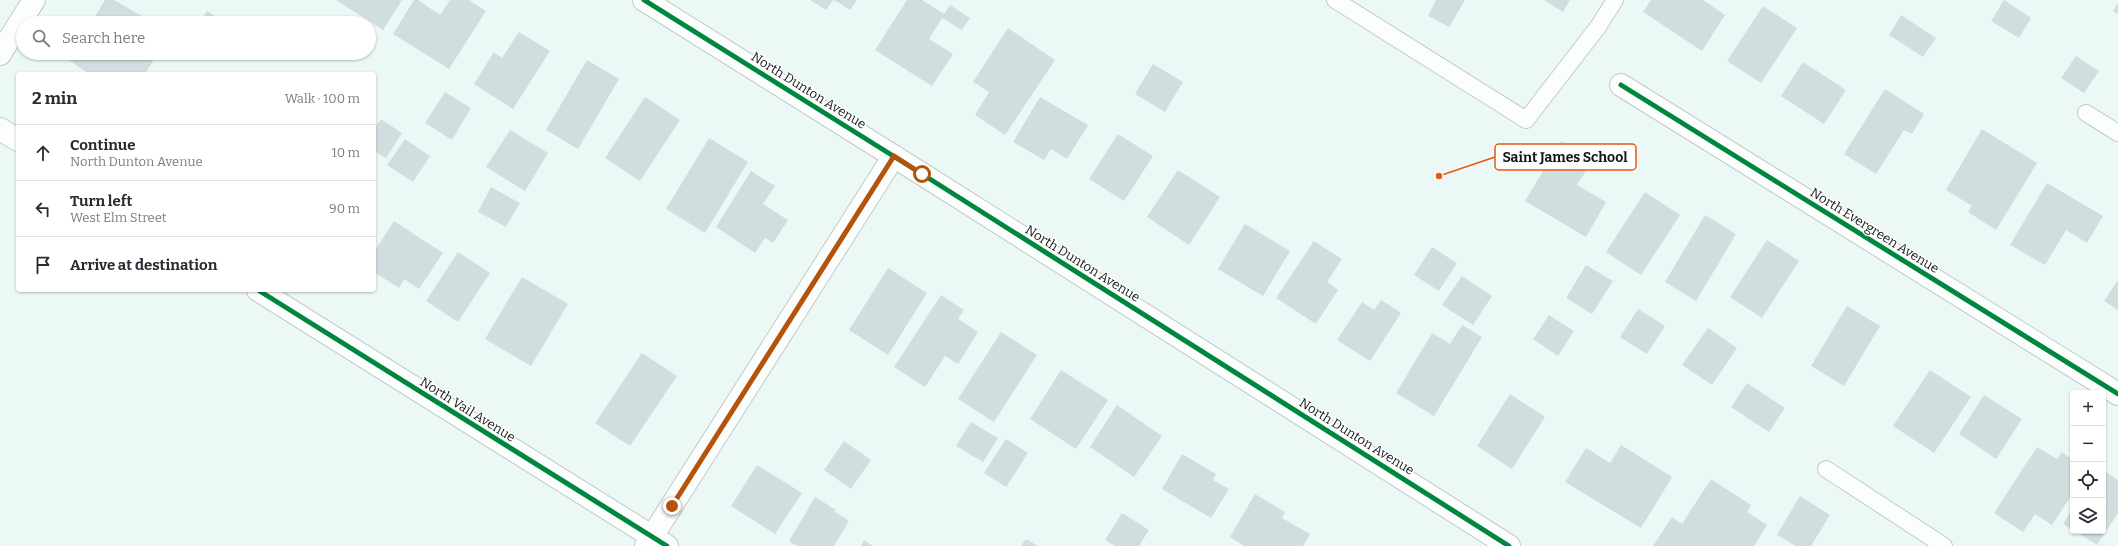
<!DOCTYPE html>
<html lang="en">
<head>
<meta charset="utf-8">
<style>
  body { margin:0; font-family:Bitter,serif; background:#f7f7f7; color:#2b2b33 }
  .controls { position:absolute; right:12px; bottom:12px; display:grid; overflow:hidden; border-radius:4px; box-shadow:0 1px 3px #0004 }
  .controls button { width:36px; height:36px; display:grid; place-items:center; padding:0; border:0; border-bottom:1px solid #e1e1e2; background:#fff; color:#2b2b33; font:20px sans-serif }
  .stop { position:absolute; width:12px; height:12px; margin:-9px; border:3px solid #b45309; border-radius:50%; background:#fff }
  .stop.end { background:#b45309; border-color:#fff; box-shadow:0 1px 4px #0008 }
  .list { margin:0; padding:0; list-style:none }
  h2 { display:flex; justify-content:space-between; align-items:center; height:52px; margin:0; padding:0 16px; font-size:17px }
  h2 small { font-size:13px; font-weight:400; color:#7c7c81 }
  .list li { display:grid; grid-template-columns:26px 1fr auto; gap:12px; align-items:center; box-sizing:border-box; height:56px; padding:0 16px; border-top:1px solid #e1e1e2 }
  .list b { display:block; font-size:15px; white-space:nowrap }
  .list p { margin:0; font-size:13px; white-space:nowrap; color:#7c7c81 }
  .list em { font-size:13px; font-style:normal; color:#7c7c81 }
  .icon { flex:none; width:22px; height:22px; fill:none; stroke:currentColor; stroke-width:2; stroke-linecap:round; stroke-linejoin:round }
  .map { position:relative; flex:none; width:2118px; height:546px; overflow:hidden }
  .search { position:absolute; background:#fff; box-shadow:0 1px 3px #0004; left:16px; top:16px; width:360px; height:44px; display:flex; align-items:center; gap:10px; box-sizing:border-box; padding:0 14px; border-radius:22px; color:#7c7c81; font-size:15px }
  .panel { position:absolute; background:#fff; box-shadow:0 1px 3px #0004; left:16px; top:72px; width:360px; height:220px; border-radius:4px }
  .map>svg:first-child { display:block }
  .building { fill:#d0dee0 }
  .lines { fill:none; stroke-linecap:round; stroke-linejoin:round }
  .lane-casing { stroke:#c1cbc9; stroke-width:18 }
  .street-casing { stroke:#c1cbc9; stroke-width:24 }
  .lane { stroke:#fcfefe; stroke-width:16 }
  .street { stroke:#fcfefe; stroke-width:22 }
  .cycleway-casing { stroke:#fff; stroke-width:8 }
  .cycleway { stroke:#00873e; stroke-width:5 }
  .route { stroke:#b45309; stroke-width:5 }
  .labels { text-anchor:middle; stroke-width:3; stroke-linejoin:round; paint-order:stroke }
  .street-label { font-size:13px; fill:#101816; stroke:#fff }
  .leader { fill:none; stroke:#e8590c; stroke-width:1.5 }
  .callout-dot { fill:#e8590c; stroke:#fff; stroke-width:1.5 }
  .callout { fill:#fff; stroke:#e8590c; stroke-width:1.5 }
  .callout-label { font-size:14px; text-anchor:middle; font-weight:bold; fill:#101816 }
</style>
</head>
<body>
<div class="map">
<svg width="2118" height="546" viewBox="0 0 2118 546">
  <rect width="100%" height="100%" fill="#ecf8f6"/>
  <path class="building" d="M105,0H114L147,19L144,23H91Z
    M336,0H402L383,30Z
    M414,0H418L440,15L450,0H469L486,11L449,69L393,34Z
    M810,0H833L826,10Z
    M834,0H857L850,10Z
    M907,0H922L944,14L950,5L970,18L962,30L942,18L929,39L953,54L932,86L875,50Z
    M1436,0H1465L1449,27L1428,16Z
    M1544,0H1570L1563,12Z
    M1651,0H1703L1725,15L1702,51L1643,12Z
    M2004,0L2031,18L2019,38L1991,21Z
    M2118,3V14L2113,11Z
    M1763,6L1797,28L1761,83L1727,61Z
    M207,11L226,23H199Z
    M1901,15L1936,38L1923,57L1889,35Z
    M1008,28L1055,60L1005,135L975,115L989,92L973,82Z
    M519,32L550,51L513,109L474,84L494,52L502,58Z
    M74,53H156L157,54L145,74H89L69,60Z
    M2076,56L2099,71L2084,93L2061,78Z
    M587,60L619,79L578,149L546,130Z
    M1803,62L1846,90L1824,124L1781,96Z
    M1153,64L1183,82L1165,112L1135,94Z
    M1885,89L1924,114L1912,134L1904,130L1876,174L1844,154Z
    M445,92L471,108L452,140L425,123Z
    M645,97L680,120L640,181L605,158Z
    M1040,97L1088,125L1067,159L1051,149L1044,160L1013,142Z
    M381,119L402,133L386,158L374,151V129Z
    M1982,129L2037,163L1996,230L1968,212L1972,206L1946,190Z
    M510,130L548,153L525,191L486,167Z
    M1118,134L1153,156L1124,201L1089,179Z
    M709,138L748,162L705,233L666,209Z
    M405,139L430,156L413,182L387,165Z
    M1561,141L1593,160L1577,185L1606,202L1586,237L1525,201Z
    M1178,170L1220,197L1189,245L1147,217Z
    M751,171L775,186L763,204L788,220L773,243L765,238L755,253L716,227Z
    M2047,183L2103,216L2087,243L2066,230L2045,265L2010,245Z
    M491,187L520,203L506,227L478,212Z
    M1645,192L1680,215L1641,275L1606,252Z
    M1705,215L1736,234L1696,301L1665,282Z
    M394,221L443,253L419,289L404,279L399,288L374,272V252Z
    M1245,224L1290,251L1263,296L1218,269Z
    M1767,240L1799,261L1762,318L1730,297Z
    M1314,241L1342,259L1327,282L1338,290L1316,324L1276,298Z
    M1432,247L1457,263L1439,291L1414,275Z
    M458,252L490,273L458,322L426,301Z
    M1586,265L1613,281L1592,314L1566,298Z
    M888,268L927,293L888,355L849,330Z
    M1462,276L1492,296L1473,325L1442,305Z
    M522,277L568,304L531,366L485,339Z
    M2118,280V310L2104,301Z
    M941,295L964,310L958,319L978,332L958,364L945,356L925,387L894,367Z
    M1381,300L1401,313L1370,361L1337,340L1362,302L1374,310Z
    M1847,306L1880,326L1844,386L1811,366Z
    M1638,309L1665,326L1647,354L1620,337Z
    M1549,315L1574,331L1558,356L1533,339Z
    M1462,325L1482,337L1434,416L1396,393L1432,333L1450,344Z
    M1708,328L1737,348L1712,385L1682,365Z
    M1001,332L1037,355L994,422L958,399Z
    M642,353L677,376L630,446L595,423Z
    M1061,370L1108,400L1076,449L1030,419Z
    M1930,370L1971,397L1934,453L1893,426Z
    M1747,383L1785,408L1769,432L1731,407Z
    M1510,394L1545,417L1512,469L1477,446Z
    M1984,395L2022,419L1996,459L1959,434Z
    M1117,405L1162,436L1134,477L1090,447Z
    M971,422L998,438L983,462L956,446Z
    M1006,439L1028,453L1006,487L984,473Z
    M844,441L871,460L851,489L824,470Z
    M1621,445L1672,477L1641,528L1565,482L1586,448L1610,463Z
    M2037,447L2057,459L2062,452L2073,460V493L2052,525L2035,514L2023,532L1994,513Z
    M1182,454L1216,474L1213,480L1229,489L1211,518L1162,489Z
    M757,465L802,493L775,534L731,506Z
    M2103,470L2118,480V513L2097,545L2075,531H2103Z
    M1711,479L1751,505L1747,512L1767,525L1754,546H1653L1672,517L1682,524Z
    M1255,494L1285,512L1282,518L1310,534L1303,546H1244L1230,537Z
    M1800,496L1830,515L1811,546H1796L1777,535Z
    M815,497L836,510L835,512L849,521L834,546H797L789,541Z
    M2073,507V530L2063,524Z
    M1122,513L1149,530L1139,546H1115L1105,540Z
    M1026,539L1038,546H1021Z
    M864,540L873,546H861Z"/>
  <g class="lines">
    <g class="lane-casing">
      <path id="lane" d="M1335,0L1526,120L1598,27L1615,0
        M2086,113L2118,133
        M1826,469L1944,546"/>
    </g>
    <g class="street-casing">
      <path id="street" d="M644,0L922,174L1509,546
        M0,54L34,0
        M1621,85L2118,394
        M0,129L18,140
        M258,290L667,546
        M646,546L894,156"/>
    </g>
    <use href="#lane" class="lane"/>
    <use href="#street" class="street"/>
    <g class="cycleway-casing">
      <path id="cycleway" d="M644,0L922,174L1509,546
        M1621,85L2118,394
        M258,290L667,546"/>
    </g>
    <use href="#cycleway" class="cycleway"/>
  </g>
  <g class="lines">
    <path class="route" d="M672,506L894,156L922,174"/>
  </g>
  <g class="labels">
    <g class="street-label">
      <text transform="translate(809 90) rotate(32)" y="5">North Dunton Avenue</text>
      <text transform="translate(1875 230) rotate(32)" y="5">North Evergreen Avenue</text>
      <text transform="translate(1083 263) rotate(32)" y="5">North Dunton Avenue</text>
      <text transform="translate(468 409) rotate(32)" y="5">North Vail Avenue</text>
      <text transform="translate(1357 436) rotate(32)" y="5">North Dunton Avenue</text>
    </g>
  </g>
  <path class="leader" d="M1439 176L1495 157"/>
  <circle class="callout-dot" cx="1439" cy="176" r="4"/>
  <rect class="callout" x="1495" y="144" width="141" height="26" rx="4"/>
  <g class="callout-label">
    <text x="1565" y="162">Saint James School</text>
  </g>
</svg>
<div class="controls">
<button>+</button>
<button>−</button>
<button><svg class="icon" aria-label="locate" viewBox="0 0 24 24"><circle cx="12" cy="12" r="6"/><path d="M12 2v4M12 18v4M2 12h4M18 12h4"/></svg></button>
<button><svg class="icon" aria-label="layers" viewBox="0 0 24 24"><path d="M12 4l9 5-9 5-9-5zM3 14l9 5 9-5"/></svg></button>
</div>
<div class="stop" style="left:922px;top:174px"></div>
<div class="stop end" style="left:672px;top:506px"></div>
<div class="search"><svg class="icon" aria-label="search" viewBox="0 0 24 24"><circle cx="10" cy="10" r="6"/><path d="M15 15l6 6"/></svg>Search here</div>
<section class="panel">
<h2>2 min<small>Walk · 100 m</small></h2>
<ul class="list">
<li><svg class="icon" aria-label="ahead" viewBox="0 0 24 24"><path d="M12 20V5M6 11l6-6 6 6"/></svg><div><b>Continue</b><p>North Dunton Avenue</p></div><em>10 m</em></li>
<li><svg class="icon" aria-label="left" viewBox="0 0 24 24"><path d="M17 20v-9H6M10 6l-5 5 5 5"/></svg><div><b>Turn left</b><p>West Elm Street</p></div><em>90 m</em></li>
<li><svg class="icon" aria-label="arrive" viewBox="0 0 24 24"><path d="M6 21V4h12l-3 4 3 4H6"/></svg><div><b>Arrive at destination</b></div></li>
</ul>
</section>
</div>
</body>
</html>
